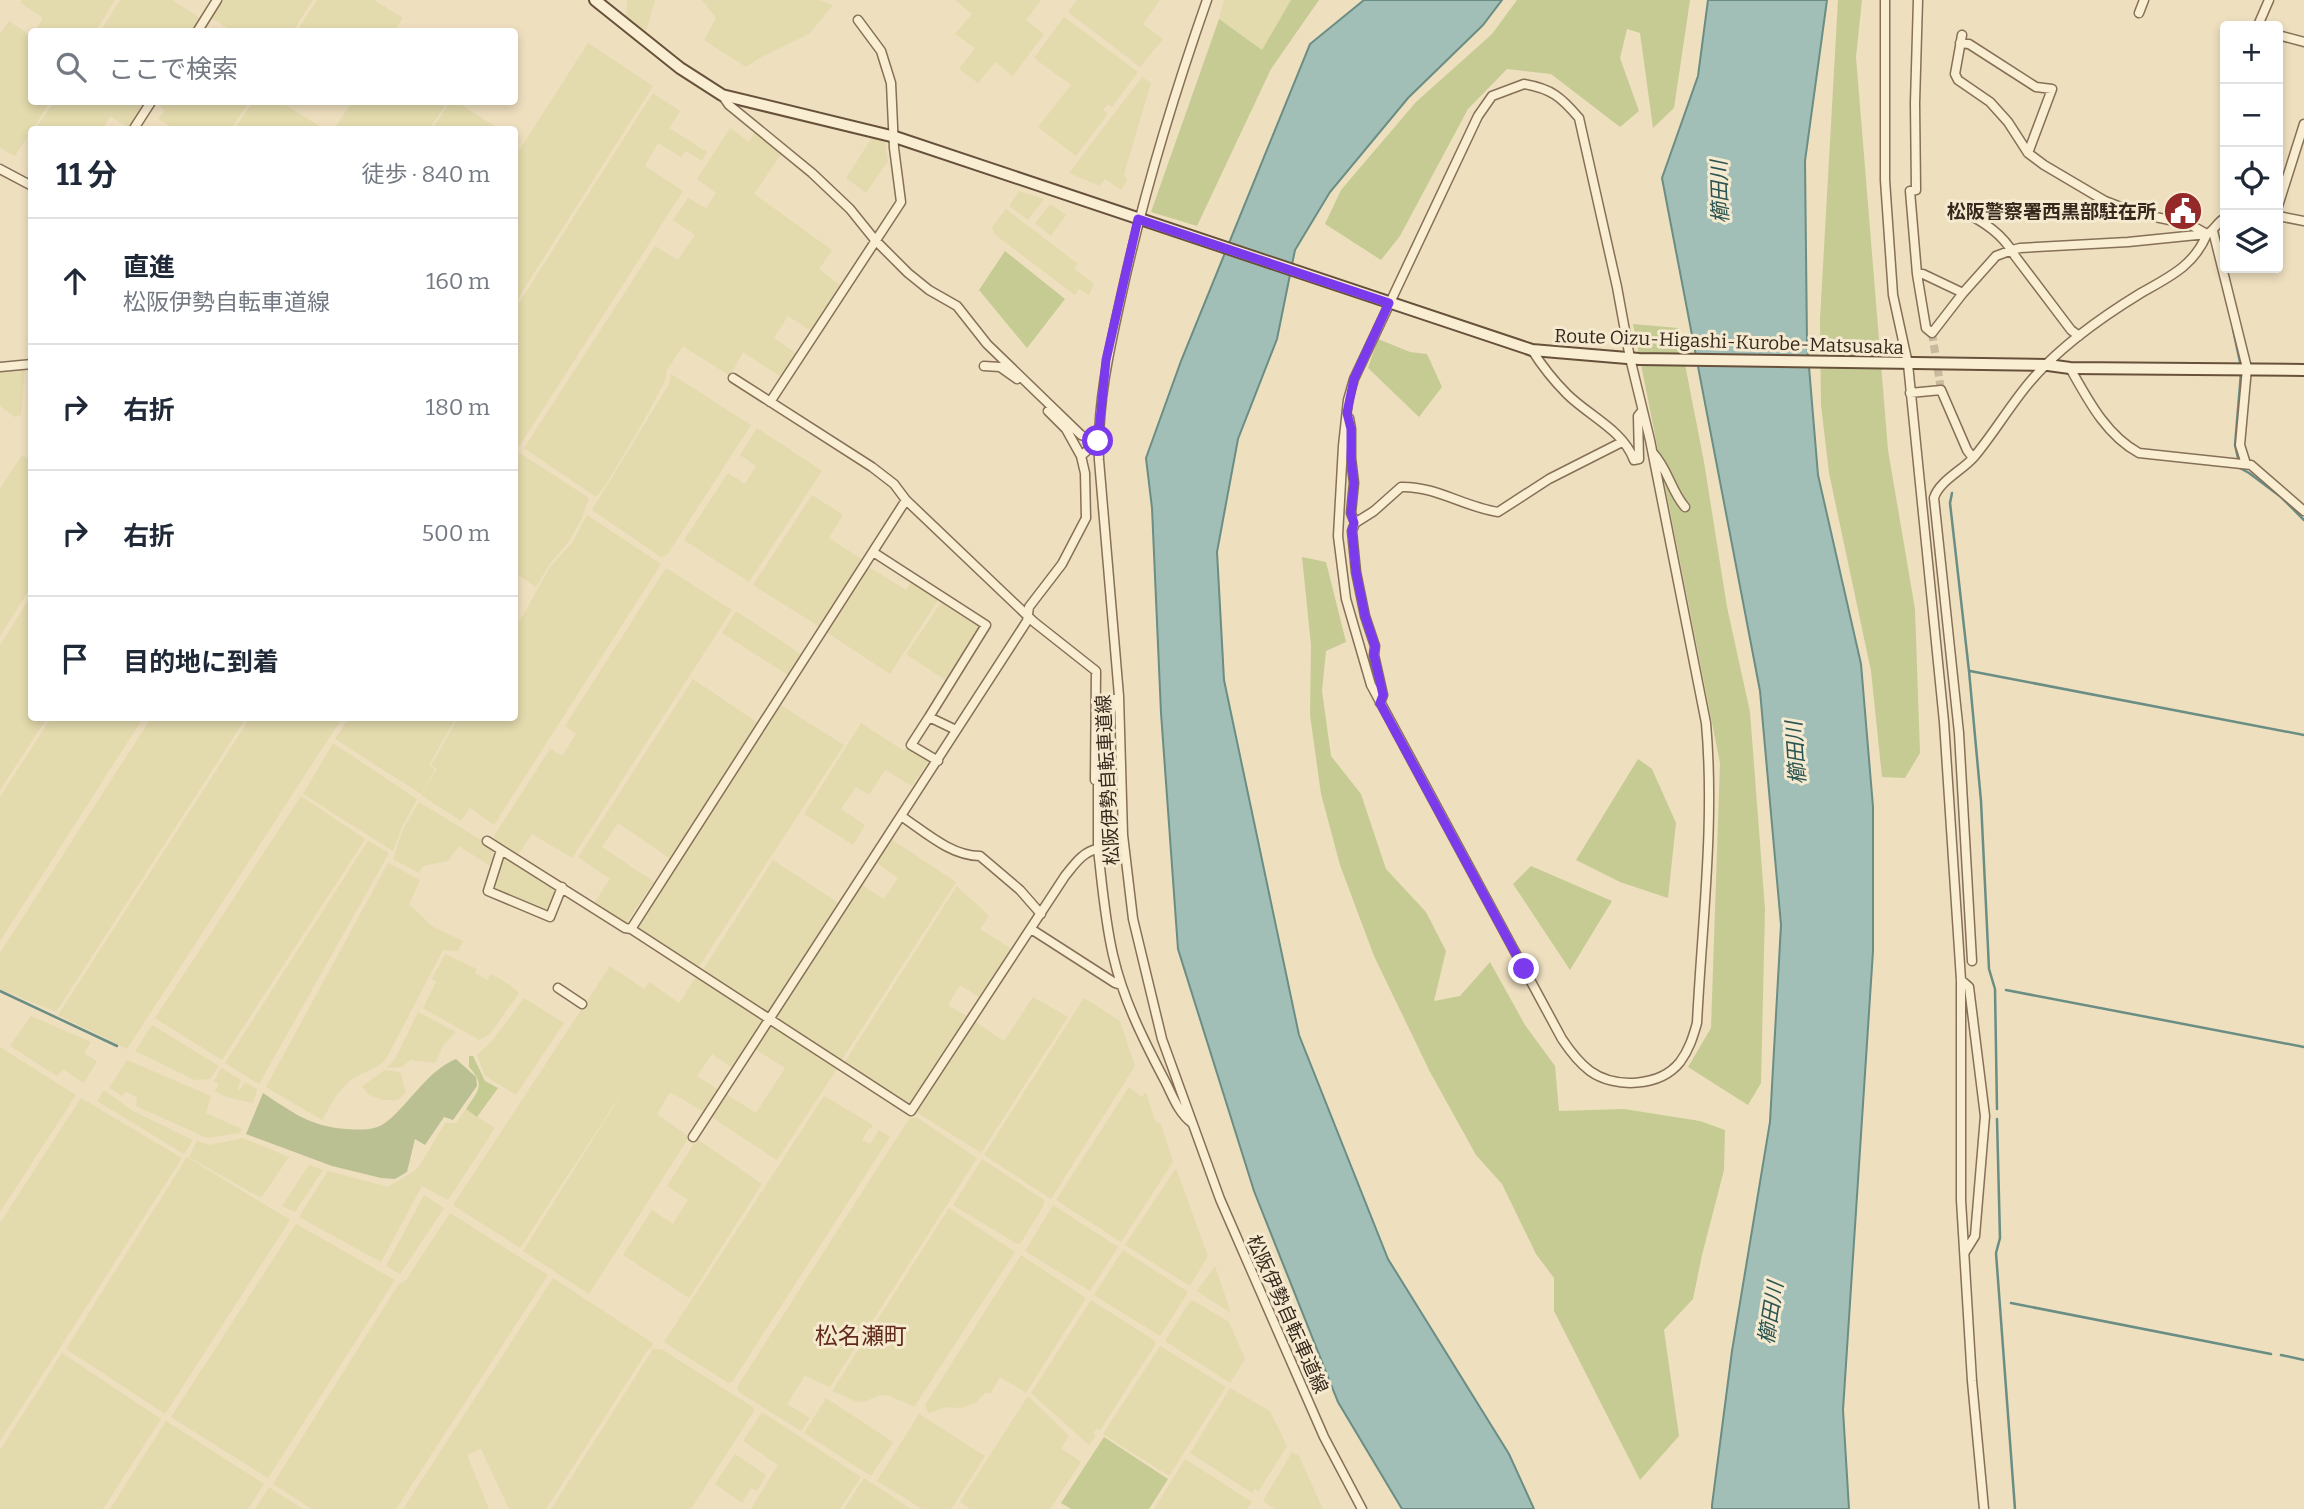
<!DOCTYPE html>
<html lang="ja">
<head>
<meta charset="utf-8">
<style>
  body { margin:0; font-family:Bitter,"Noto Sans JP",serif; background:#f6f6f7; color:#1f2937 }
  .controls { position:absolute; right:21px; top:21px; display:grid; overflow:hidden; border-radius:7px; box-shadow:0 4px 10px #0003 }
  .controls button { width:63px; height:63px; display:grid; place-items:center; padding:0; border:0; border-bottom:2px solid #e0e1e3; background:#fff; color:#1f2937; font:35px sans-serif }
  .stop { position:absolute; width:21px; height:21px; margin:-16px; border:5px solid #7c3aed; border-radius:50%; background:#fff }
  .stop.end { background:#7c3aed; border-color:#fff; box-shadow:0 2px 7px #0008 }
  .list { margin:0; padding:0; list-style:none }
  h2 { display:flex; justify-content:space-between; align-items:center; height:91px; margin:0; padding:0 28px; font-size:30px }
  h2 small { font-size:23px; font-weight:400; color:#747a83 }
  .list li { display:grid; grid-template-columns:46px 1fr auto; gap:21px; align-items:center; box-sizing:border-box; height:126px; padding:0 28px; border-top:2px solid #e0e1e3 }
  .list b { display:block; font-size:26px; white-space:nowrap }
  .list p { margin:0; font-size:23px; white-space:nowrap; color:#747a83 }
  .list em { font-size:23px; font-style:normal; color:#747a83 }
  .icon { flex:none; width:38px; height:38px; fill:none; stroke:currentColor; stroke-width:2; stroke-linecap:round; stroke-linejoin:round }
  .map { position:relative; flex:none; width:2304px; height:1509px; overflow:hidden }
  .search { position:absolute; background:#fff; box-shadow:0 4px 10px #0003; left:28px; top:28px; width:490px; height:77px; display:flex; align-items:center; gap:18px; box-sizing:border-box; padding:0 24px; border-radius:7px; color:#747a83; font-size:26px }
  .panel { position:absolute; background:#fff; box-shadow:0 4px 10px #0003; left:28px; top:126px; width:490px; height:595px; border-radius:7px }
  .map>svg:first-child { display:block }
  .farmland { fill:#e3daad }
  .green { fill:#c5cb93 }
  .cemetery { fill:#bbc093 }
  .water { fill:#a2bfb7; stroke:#6a8d84; stroke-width:2 }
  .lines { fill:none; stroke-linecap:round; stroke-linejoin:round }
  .stream { stroke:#6a8d84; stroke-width:2.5 }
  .minor-tunnel { stroke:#c9ba9e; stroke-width:8; stroke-dasharray:8 4; stroke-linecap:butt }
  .minor-casing { stroke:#867058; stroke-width:11 }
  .secondary-casing { stroke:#68513b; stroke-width:14 }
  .minor { stroke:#f9edd2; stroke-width:8 }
  .secondary { stroke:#f9edd2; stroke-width:10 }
  .route { stroke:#7c3aed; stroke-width:9 }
  .labels { text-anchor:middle; stroke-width:6; stroke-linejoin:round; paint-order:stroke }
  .poi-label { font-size:19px; font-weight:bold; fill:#36281c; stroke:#f5eacf; text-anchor:end }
  .street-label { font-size:19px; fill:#36281c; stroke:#f5eacf }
  .water-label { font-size:21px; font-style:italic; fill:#2b5552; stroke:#f5eacf }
  .quarter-label { font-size:23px; fill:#622a1c; stroke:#f5eacf }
</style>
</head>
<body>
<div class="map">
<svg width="2304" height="1509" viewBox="0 0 2304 1509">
  <rect width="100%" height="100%" fill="#eedfbf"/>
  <path class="farmland" d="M22,0H115L95,32L35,31L43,18L21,3Z
    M120,0H172L200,18L199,22L193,31L100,32Z
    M221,0H313L293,31H232L210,17Z
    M317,0H374L403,18L394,31H297Z
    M627,0H655L645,35L626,20Z
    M702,0H819L833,5L809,34L763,56L746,67L704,40L716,18Z
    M955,0H1041L1026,20L1044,34L1013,76L995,62L978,83L959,69L975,48L955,34L972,14Z
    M1077,0H1160L1143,24L1163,39L1140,67L1068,12Z
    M1224,0H1291L1262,51L1219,19Z
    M1064,17L1138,72L1112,107L1108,104L1103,110L1108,114L1076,156L1038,127L1071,85L1034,58Z
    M9,21L31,36L32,102H50L15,156L0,148V34Z
    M588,43L653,86L515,303V157Z
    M1142,77L1151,83L1124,174L1127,180L1121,190L1105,179L1100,186L1069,173Z
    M653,93L680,111L669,128L707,152L702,161L686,151L681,157L658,143L645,166L683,191L520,445H517L514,443L515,309Z
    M54,102H146L129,128L110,116L103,129H35Z
    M155,102H249L230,130L175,129L158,119L165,110Z
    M253,102H281L324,129H234Z
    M352,102H448L429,129H334Z
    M450,102H457L499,129H432Z
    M730,128L749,142L755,132L782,153L754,194L832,250L819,269L840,285L811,331L788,316L774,338L796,353L781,377L743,352L730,376L683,346L667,370L665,381L643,422L605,486L596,497L524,448L655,246L678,260L695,235L673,220L688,198L706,208L716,193L697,179Z
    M873,136L885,140L888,161L866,193L846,178Z
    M1019,191L1044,199L1028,220L1009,206Z
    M1050,204L1066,215L1051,236L1035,223Z
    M1006,209L1078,264L1074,269L1094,284L1089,295L1079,289L1075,295L994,234L992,227Z
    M25,367L21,415L15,417L0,406V370Z
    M671,374L751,425L667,555L661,557L592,510L669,384Z
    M757,428L822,471L749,582L684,540L728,473L745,484L756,466L740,455Z
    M520,453L589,498L581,520L569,541L549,565L536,587L515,573V462Z
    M22,455L31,461V587L0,636V489Z
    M812,495L843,515L829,538L863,560L820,627L753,585Z
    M587,515L661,564L494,825L470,808L461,821L421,795L437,769L431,765L458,718H514L515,626L518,624L550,567L572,543Z
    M867,566L906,590L911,582L938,600L890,674L826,632Z
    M666,568L732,610L572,858L532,834L518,855L495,841L494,836L550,749L562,756L576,734L565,726Z
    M31,596L32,718H47L0,790V645Z
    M941,603L979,627L945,680L906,654Z
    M736,611L802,655L788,675L722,633Z
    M693,679L758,723L671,859L618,823L602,847L654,882L626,923L594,903L610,879L578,857Z
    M779,704L844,745L698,968L639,931L637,926Z
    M51,718H143L0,941V797Z
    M151,718H246L56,1012L0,989V953Z
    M250,718H342L127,1049L58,1015Z
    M349,718H456L429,765L435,770L421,794L335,739Z
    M861,723L904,751L907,746L929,761L912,786L885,770L869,795L856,787L841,809L865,825L853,845L804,814Z
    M333,743L417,799L402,827L393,851L303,794Z
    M301,796L365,839L222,1060L155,1018Z
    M419,802L494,848L490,866L459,846L448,861L423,866L419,873L393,859L403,829Z
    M891,839L956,882L841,1061L778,1022L777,1016L862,885L884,899L898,878L876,862Z
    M368,841L389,853L259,1084L225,1063Z
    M502,852L559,889L548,913L491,890Z
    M773,860L840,904L771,1011L765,1013L702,971Z
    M388,863L420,880L409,904L433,927L463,941L458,951L443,950L386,1059L378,1066L351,1079L336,1096L322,1120L266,1087Z
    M957,886L989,916L980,929L1011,949L979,997L960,985L948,1005L967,1016L912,1104H906L844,1063Z
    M445,954L477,969L475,973L487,980L491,974L507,983L519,993L489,1035L479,1040L423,1008L436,982L432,979Z
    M610,966L644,989L649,982L679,1003L696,977L762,1018V1026L734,1069L712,1054L697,1076L719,1090L704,1112L670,1092L657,1114L689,1137L589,1294L523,1251L634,1074L520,1248L453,1205Z
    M1033,997L1068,1017L981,1153L918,1113V1107L974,1021L1004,1041Z
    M524,998L564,1023L516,1095L485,1076L477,1055L493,1040Z
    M1084,998L1120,1021L1135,1066L1051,1199L984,1155Z
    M418,1012L456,1032L444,1044L435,1063L411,1060L401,1067L386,1068L395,1059Z
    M31,1016L91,1042L84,1053L97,1061L84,1083L63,1069L57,1076L10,1046Z
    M152,1025L219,1066L210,1079L195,1080L135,1051Z
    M769,1027H773L837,1069L777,1160L711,1117L726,1094L756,1113L785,1068L755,1049Z
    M0,1047L76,1095L0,1212Z
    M127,1060L211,1096L206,1113L242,1129L240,1133L207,1138L136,1106L137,1097L126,1092L122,1096L109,1088Z
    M221,1068L241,1080L237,1090L239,1091L245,1082L257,1089L253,1103L226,1097L215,1091L219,1084L214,1081Z
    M385,1070L400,1072L406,1092L398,1100H383L369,1095L362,1086Z
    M1129,1087L1142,1097L1146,1092L1155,1121L1161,1124L1173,1162L1121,1242L1056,1200Z
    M104,1090L131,1110L193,1140L184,1154L97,1101Z
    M824,1096L873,1125L871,1129L869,1128L862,1140L870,1144L879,1130L890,1137L732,1382L728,1383L664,1342Z
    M81,1098L182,1158L0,1441V1223Z
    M466,1109L495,1128L448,1200L422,1186L381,1262L299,1217L328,1171L388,1187L413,1172L418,1168L445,1123H456Z
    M916,1117L977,1158L830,1387L805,1376L787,1404L810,1418L801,1431L739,1392L737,1387L909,1119Z
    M243,1138L289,1157L261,1198L189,1157L197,1141L210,1145Z
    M697,1139L762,1184L689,1298L623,1255L652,1210L673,1224L688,1200L667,1186Z
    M187,1157L290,1220L165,1414L66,1349Z
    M982,1159L1044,1200V1205L1020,1244H1017L953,1205Z
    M309,1165L323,1170L295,1212L282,1206Z
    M1176,1168L1208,1256L1190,1286L1125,1245Z
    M424,1195L444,1208L400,1274L386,1266Z
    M1053,1205L1118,1247L1090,1291L1025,1251Z
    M949,1208L1015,1252L914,1407L890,1396L879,1395L865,1402L855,1401L832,1391Z
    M450,1213L548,1275L396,1509H312L273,1484L398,1285L406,1280Z
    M296,1224L395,1280L268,1478L171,1417Z
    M1123,1250L1188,1292L1160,1336L1094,1295Z
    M1021,1255L1086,1298L1026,1393L1000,1377L991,1393H985L975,1403L961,1408L946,1407L928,1413L925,1405Z
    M1215,1266L1231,1313L1197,1291Z
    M553,1278L654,1344L647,1351L546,1509H509L481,1449L467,1455L489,1509H403Z
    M1091,1300L1155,1341V1345L1100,1430L1097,1429L1093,1433L1096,1435L1089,1445L1031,1393Z
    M1190,1301H1194L1229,1322L1245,1359L1230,1383L1165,1341Z
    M1160,1346L1226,1387L1169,1476L1103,1434Z
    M653,1349H661L753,1407L754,1411L691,1509H551Z
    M62,1353L161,1419L103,1509H0V1450Z
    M1230,1388L1270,1411L1287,1446L1259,1491L1255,1489L1252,1493L1190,1453Z
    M1028,1396L1069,1436L1061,1448L1081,1462L1050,1509H970L960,1502Z
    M826,1398L893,1442L871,1476L804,1433Z
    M762,1412L861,1477L840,1509H751L778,1465L743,1441Z
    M919,1414L985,1456L951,1509H922L877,1481Z
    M166,1421L264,1484L248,1509H110Z
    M1292,1452L1299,1456L1323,1509H1275L1263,1501Z
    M735,1454L766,1475L757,1491L751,1488L742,1503L715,1484Z
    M1185,1459L1252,1502L1247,1509H1154Z
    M864,1478L911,1509H844Z
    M269,1487L303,1509H255Z"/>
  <path class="green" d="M1291,0H1319L1271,69L1197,226L1151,212L1219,19L1262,50Z
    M1517,0H1690L1674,108L1653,128L1640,33L1627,29L1620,58L1639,111L1620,127L1551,74L1507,69L1468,109L1400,236L1381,260L1325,224L1341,190L1416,102L1492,34Z
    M1838,0H1862L1856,57L1888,450L1915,609L1920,753L1905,778L1882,777L1871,671L1829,473L1821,405L1820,319Z
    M1005,251L1065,299L1027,348L979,290Z
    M1633,324L1678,328L1704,462L1727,607L1750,712L1765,909L1761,1083L1748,1105L1688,1067L1711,1028L1720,763Z
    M1378,339L1410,352L1427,354L1442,387L1419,417L1368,368Z
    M1302,557L1326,562L1346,642L1326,651L1322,691L1331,756L1361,794L1386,869L1426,912L1446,951L1434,1001L1460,996L1490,962L1525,1025L1555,1066L1559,1111L1624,1109L1700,1121L1725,1130L1724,1170L1702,1255L1693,1299L1664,1330L1679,1436L1640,1480L1554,1311V1278L1536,1254L1502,1184L1476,1155L1430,1072L1374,956L1340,865L1321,794L1310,715L1311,645Z
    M1638,759L1652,769L1676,823L1668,898L1620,882L1576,860Z
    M1531,866L1612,901L1570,970L1513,884Z
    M469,1056H473L485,1081L498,1088L477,1117L466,1109C478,1090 486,1086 469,1067Z
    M1104,1437L1168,1479L1149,1509H1071L1061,1503Z"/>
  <path class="cemetery" d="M456,1059L476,1077L477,1086L453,1120L444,1117L425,1145L415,1139L407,1172L395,1179L381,1178L332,1166L246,1134L263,1093C292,1112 311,1127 347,1129C376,1131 383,1128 403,1106C419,1089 434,1068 456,1059Z"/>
  <path class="water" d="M1364,0H1502L1483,25L1408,98L1330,192L1295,250L1277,339L1238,439L1217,552L1224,680L1299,1035L1388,1259L1509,1454L1534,1509H1402L1338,1402L1254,1191L1178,949L1161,713L1152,508L1146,458L1181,361L1310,44Z
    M1708,0H1827L1805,161L1807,343L1818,475L1861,664L1873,807V951L1843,1410L1849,1509H1712V1505L1732,1351L1770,1122L1781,925L1760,691L1662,178L1698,76Z"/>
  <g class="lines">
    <path class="stream" d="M2233,329L2241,367
      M2238,458L2235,445L2241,373
      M2238,467L2249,473L2281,497L2304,520
      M1952,493L1950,503L1969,671L1981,801L1989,969L1995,989L1997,1109
      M1970,671L2304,735
      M2006,990L2304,1047
      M0,991L117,1046
      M1997,1119L2000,1238L1996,1253L2015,1509
      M2011,1303L2271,1354
      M2281,1355L2304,1360"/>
    <path class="minor-tunnel" d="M1932,333L1941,390"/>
    <g class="minor-casing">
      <path id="minor" d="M1207,0C1173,97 1143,196 1121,297C1109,351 1097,405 1099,460L1119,696L1123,835L1133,919L1162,1039L1220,1199L1324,1437L1362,1509
        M1885,0V180L1893,295L1908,364L1944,722L1961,980V1200L1972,1381L1984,1509
        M1918,0L1915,103L1916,190L1910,191L1917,274L1926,328L1932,333L1963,293L1996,256L2012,250L2020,248L2128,242L2207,234C2215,230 2217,222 2225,218
        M2139,13L2144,0
        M2260,26L2259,23L2269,0
        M197,32L217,0
        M1962,35L1955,74L1958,80L1990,102L2008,122L2028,153L2044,165L2105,201L2136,213L2189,224L2207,234
        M2278,35L2304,42
        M1960,43L1969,44L2036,87L2052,89L2028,153
        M1524,84C1552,89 1561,97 1579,118L1617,287L1630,358L1650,440L1706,723C1715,823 1702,923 1697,1023C1693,1037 1689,1050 1680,1062C1660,1087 1615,1089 1590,1071C1578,1062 1570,1051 1562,1039L1371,685L1346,599L1338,536L1343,446L1348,400L1354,379L1478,116L1492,96Z
        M722,95L729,105L812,173L850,209L875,240L908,273L929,290L957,306L987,344L1081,435L1098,441
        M133,130L151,102
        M0,169L32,186
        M2278,206L2304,124
        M1962,211C1984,222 2003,234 2015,256L2071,330L2079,336
        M2278,216L2304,221
        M2213,231L2247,368L2240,445L2246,464
        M1917,274H1923L1963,293
        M1532,350C1542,366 1554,381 1567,394C1589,416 1623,430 1634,460L1639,459L1638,416L1642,411
        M984,366L1000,367L1017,379
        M0,367L32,364
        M2070,368C2088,400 2106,435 2139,453L2251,465L2304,511
        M733,378L872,467L894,484L906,500L1034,622L1096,671L1095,780
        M1910,393L1941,390L1967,450L1973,458
        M770,402L901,202L894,148L891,83L881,51L858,20
        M1048,411L1066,429L1081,456
        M1349,418L1351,429V458L1354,483L1351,513L1355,523L1374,511L1401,487C1436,486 1464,507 1498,512L1549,479L1622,442
        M1653,453C1668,469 1671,491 1685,507
        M1355,523L1352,531L1356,572L1365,616L1375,646L1374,655L1383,695L1380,703
        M873,552L986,625L929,717
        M938,761L911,745L929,717L956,730
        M901,816C925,832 951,856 980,856L1020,890L1041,914
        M487,841L625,928L631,929L911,1111L1065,876C1074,865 1083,851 1098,849V786L1113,700L1119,696
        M1098,849C1102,884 1105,921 1113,955C1123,999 1143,1039 1164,1079C1172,1094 1178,1113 1192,1123
        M501,850L488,891L550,917L562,887
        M631,929L906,500
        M1031,929L1115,983L1121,985
        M1972,961L1959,733L1934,498C1939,481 1963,470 1974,457C1994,433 2009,407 2029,383C2059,347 2100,318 2141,293C2169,277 2194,266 2207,234
        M1961,980L1969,987L1985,1116L1975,1236L1965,1252
        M558,988L582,1004
        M693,1137L1027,621L1029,607L1062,564L1086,518L1085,473L1081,456L1098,441"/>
    </g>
    <g class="secondary-casing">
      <path id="secondary" d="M595,0L680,68L722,95L895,137L1532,350L1639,359L2048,365L2070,368L2304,370"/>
    </g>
    <use href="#minor" class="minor"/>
    <use href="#secondary" class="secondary"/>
  </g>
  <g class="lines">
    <path class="route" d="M1098,441L1106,360L1138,219L1389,303L1354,379L1347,413L1351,429V458L1354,483L1351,513L1354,523L1352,531L1356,572L1365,616L1375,646L1374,655L1383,695L1380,703L1524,969"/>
  </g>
  <defs>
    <g id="civic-disc" transform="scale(2.0125)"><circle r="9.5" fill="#952829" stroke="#f5eacf"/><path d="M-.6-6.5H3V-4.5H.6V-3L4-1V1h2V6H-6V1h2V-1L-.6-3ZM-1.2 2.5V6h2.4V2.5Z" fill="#fff"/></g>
  </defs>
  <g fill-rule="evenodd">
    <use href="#civic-disc" x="2183" y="211"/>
  </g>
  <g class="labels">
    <g class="poi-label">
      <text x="2156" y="218">松阪警察署西黒部駐在所</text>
    </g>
    <g class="street-label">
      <text transform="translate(1729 341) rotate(2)" y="7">Route Oizu-Higashi-Kurobe-Matsusaka</text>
      <text transform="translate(1107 780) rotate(-93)" y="7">松阪伊勢自転車道線</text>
      <text transform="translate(1288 1314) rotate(66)" y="7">松阪伊勢自転車道線</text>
    </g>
    <g class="water-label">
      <text transform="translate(1720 192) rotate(-92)" y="7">櫛田川</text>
      <text transform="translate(1796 753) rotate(-94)" y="7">櫛田川</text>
      <text transform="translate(1771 1313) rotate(-81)" y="7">櫛田川</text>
    </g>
    <g class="quarter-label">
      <text x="861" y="1344">松名瀬町</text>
    </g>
  </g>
</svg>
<div class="controls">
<button>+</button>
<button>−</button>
<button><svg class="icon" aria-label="locate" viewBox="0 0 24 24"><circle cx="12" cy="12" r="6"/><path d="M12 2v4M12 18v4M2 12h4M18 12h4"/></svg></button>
<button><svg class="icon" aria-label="layers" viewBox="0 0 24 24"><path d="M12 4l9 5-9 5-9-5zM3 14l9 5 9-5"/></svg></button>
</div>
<div class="stop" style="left:1098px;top:441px"></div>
<div class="stop end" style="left:1524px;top:969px"></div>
<div class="search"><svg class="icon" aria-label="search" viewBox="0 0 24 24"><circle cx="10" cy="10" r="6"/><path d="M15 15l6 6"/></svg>ここで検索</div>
<section class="panel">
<h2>11 分<small>徒歩 · 840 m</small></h2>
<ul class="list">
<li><svg class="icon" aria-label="ahead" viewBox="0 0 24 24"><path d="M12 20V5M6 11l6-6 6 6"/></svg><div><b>直進</b><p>松阪伊勢自転車道線</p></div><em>160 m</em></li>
<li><svg class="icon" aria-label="right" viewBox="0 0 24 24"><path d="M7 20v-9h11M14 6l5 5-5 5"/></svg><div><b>右折</b></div><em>180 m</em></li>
<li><svg class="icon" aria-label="right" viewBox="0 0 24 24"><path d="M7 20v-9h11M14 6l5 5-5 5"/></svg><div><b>右折</b></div><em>500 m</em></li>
<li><svg class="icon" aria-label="arrive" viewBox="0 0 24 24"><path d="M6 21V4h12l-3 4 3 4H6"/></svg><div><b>目的地に到着</b></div></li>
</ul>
</section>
</div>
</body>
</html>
